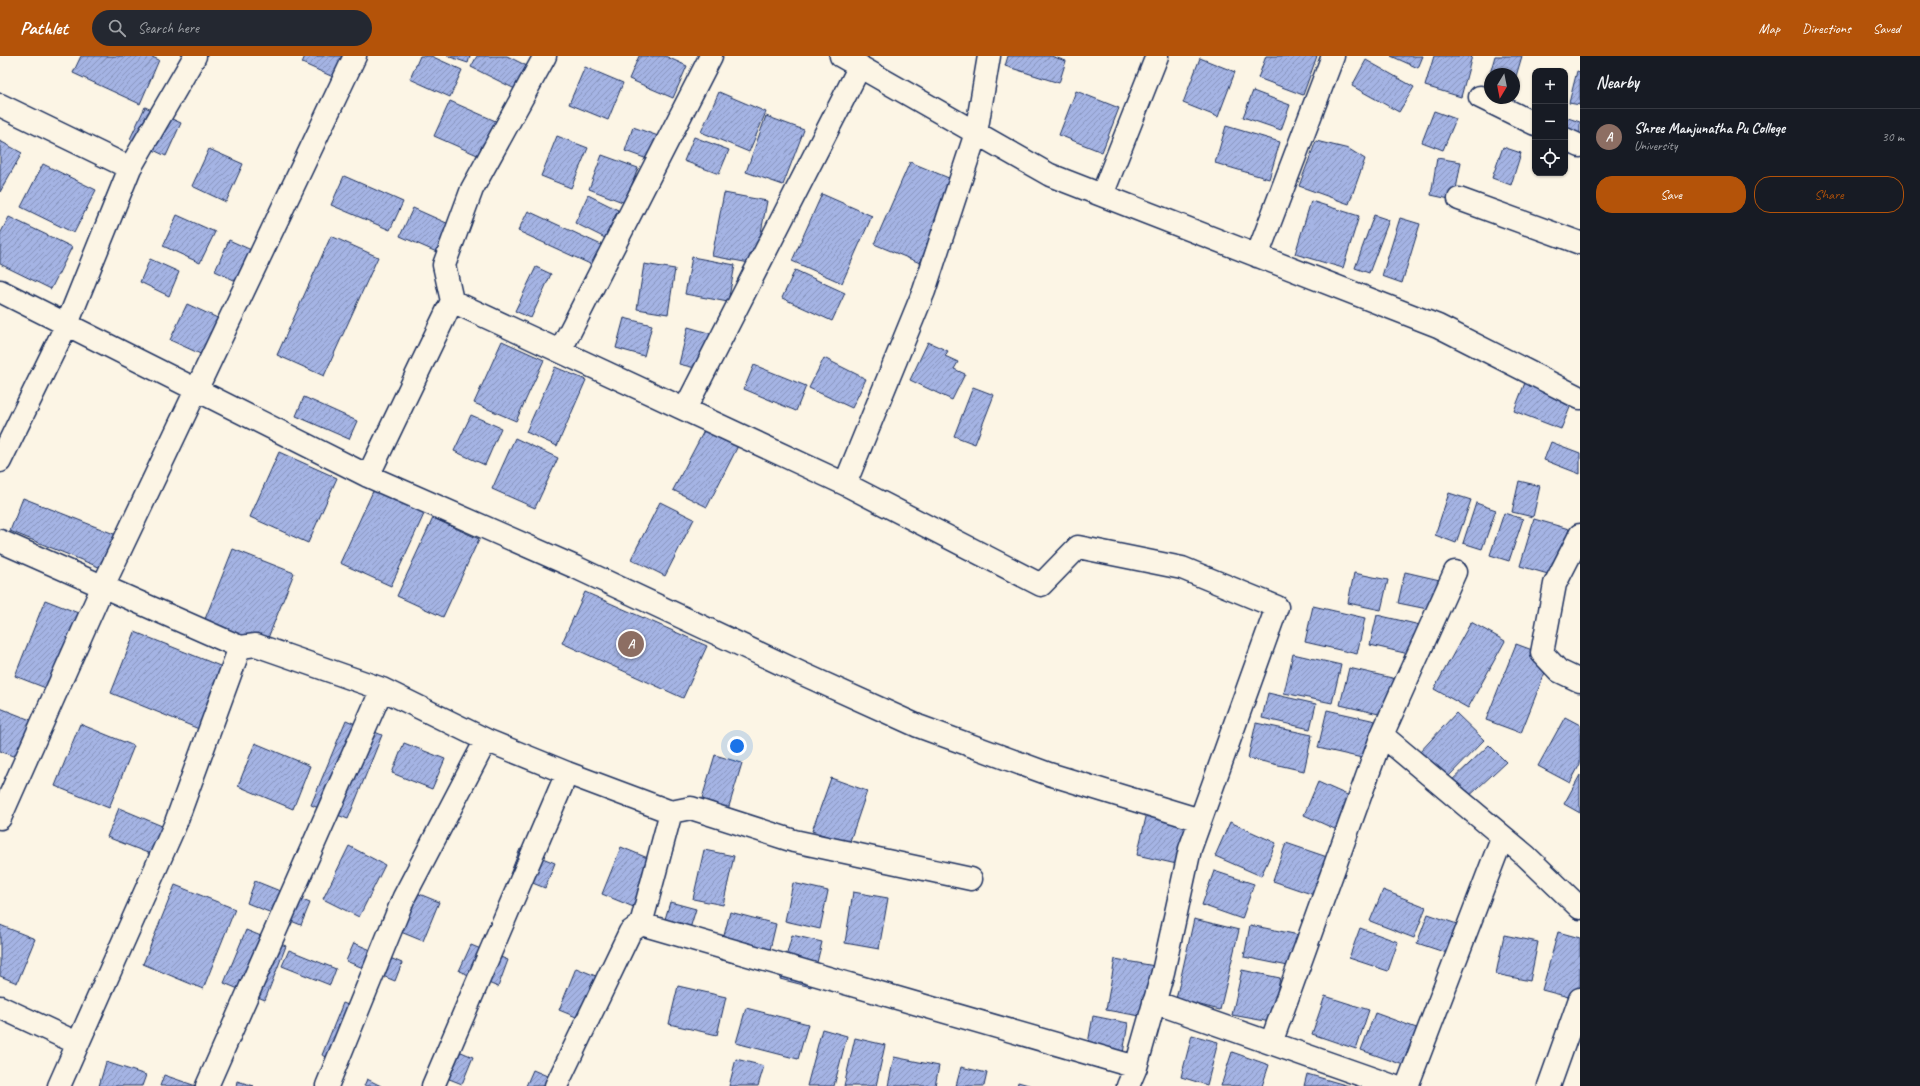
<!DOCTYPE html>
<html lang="en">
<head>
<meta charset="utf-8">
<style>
  body { margin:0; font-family:Caveat,sans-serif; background:#242831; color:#f1f3f6 }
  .controls { position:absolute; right:12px; top:12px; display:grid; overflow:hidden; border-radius:8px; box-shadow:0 1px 3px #0004 }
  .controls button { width:36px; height:36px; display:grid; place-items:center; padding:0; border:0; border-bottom:1px solid #363941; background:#171b24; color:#f1f3f6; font:20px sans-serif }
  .compass { position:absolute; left:1484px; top:12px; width:36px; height:36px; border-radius:50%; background:#171b24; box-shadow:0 1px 3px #0004; rotate:190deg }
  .you { position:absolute; left:737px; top:690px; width:14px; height:14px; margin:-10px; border:3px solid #fff; border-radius:50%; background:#1a73e8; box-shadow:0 0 0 6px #1a73e833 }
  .badge { display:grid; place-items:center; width:26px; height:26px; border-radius:50%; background:#b45309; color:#fff; font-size:13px; font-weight:700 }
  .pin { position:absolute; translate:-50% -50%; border:2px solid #fff; box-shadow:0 1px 4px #0006 }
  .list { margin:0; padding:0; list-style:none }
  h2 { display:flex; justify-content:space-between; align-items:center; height:52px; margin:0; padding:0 16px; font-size:17px }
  h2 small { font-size:13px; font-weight:400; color:#9ea1a6 }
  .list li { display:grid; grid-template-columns:26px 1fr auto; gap:12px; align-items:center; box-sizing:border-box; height:56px; padding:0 16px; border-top:1px solid #363941 }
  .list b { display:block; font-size:15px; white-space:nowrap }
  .list p { margin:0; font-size:13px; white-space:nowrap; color:#9ea1a6 }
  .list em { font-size:13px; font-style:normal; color:#9ea1a6 }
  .actions { display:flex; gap:8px; padding:12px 16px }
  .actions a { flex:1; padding:9px 0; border:1px solid #b45309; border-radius:16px; text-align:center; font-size:14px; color:#b45309 }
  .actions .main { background:#b45309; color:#fff }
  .icon { flex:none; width:22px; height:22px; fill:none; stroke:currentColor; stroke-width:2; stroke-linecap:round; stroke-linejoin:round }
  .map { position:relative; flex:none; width:1580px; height:1030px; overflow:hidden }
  header { display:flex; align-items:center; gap:24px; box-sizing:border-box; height:56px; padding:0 20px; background:#b45309; color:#fff }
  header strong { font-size:19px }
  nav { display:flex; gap:22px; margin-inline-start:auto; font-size:14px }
  .search { width:280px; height:36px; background:#242831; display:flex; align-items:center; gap:10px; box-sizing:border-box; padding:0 14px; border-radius:22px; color:#9ea1a6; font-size:15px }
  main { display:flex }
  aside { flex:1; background:#171b24 }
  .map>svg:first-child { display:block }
  .building { fill:url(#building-hatch); stroke:#1b2f5e }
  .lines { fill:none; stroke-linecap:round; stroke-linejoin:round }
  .minor-casing { stroke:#1b2f5e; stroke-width:25 }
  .minor { stroke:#fcf5e5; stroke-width:22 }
</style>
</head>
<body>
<header>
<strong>Pathlet</strong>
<div class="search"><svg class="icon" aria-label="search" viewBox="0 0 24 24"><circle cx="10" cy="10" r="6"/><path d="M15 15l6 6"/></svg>Search here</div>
<nav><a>Map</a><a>Directions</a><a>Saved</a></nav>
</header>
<main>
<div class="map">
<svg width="1580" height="1030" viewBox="0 0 1580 1030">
  <defs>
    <pattern id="building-hatch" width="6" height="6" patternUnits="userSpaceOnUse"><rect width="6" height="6" fill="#a5b4e4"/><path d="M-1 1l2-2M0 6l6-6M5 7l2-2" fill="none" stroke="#8693bc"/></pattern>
  </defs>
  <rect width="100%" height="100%" fill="#fcf5e5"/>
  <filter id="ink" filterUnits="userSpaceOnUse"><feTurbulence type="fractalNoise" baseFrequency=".025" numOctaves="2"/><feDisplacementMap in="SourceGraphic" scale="8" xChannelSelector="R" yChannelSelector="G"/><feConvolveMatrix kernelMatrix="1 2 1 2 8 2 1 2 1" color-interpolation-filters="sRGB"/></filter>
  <g filter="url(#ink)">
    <path class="building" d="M81,0H150L159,4L140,48L73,17Z
      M305,0H353L342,25L302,7Z
      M420,0H431L462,14L450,41L410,23Z
      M447,0H470L468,7Z
      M477,0H507L535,14L523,37L471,11Z
      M639,0H665L687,10L673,42L629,23Z
      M1008,0H1051L1066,5L1059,27L1005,10Z
      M1266,0H1317L1303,39L1258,22Z
      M1391,0H1423L1418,12Z
      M1434,0H1472L1461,41L1425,30Z
      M1495,0H1522L1514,27V18H1490V42H1509L1507,49L1483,42Z
      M1200,2L1235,16L1218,61L1183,47Z
      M1366,4L1414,31L1399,56L1352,30Z
      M585,11L623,27L608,64L569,48Z
      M1577,15L1580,16V49L1569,47Z
      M1076,35L1119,52L1102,96L1059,79Z
      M1253,35L1290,49L1281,74L1243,61Z
      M719,36L766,56L749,96L701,76Z
      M450,45L507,70L491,105L434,80Z
      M145,51L181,67L166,100L130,83Z
      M1434,55L1456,63L1443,94L1422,86Z
      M766,60L804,74L783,129L746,116Z
      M1565,61L1580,66V91L1565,85Z
      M1226,70L1280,86L1269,123L1215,107Z
      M633,71L661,81L653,105L625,95Z
      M557,80L588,92L571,132L541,120Z
      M694,81L729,94L719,118L684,105Z
      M0,85L22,97L0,136Z
      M1316,85L1349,93L1365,103L1349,148L1299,130Z
      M1503,91L1521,97L1511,129L1492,122Z
      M209,93L243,108L226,146L192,130Z
      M602,99L638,112L625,147L589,133Z
      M1437,102L1461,106L1454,144L1431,139Z
      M910,106L956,125L920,207L874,188Z
      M43,108L96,134L74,177L21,151Z
      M344,120L403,146L390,174L331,149Z
      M724,137L767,145L755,208L712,200Z
      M822,138L872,160L842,227L792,205Z
      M588,139L618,154L605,182L575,167Z
      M1311,145L1359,160L1343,212L1295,198Z
      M413,152L460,173L448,201L400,180Z
      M528,155L610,193L601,213L518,175Z
      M177,159L215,176L200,207L163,190Z
      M1374,159L1389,164L1369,217L1355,212Z
      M9,161L72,191L51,233L0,208V178Z
      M1400,162L1420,168L1402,227L1382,220Z
      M331,180L378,201L324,320L277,299Z
      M229,184L269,202L255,234L215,215Z
      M692,201L735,209L728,246L685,238Z
      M150,203L179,216L169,240L140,226Z
      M644,208L675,213L668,258L637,253Z
      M536,211L551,218L531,262L515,255Z
      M795,214L845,237L832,265L782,242Z
      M187,248L235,270L218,306L170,284Z
      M624,262L652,269L644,300L616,292Z
      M688,271L712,278L703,314L679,308Z
      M502,285L544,304L516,365L474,347Z
      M928,286L948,295L945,300L958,306L954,313L965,318L952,344L910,324Z
      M824,302L866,323L852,352L809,332Z
      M754,309L806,330L796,355L744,333Z
      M555,311L586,324L557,390L526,376Z
      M1528,319L1576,337L1561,373L1514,355Z
      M973,331L994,339L975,388L954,380Z
      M304,341L357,365L349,383L296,360Z
      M471,359L501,372L485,409L454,395Z
      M705,373L738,390L707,451L673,434Z
      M515,382L558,402L535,452L492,433Z
      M1551,386L1580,397V418L1544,404Z
      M279,396L337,422L308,487L250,461Z
      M1519,425L1540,430L1533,461L1512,456Z
      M374,433L425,456L391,530L340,507Z
      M1449,437L1471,444L1456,487L1435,479Z
      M23,442L119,480L106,514L10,475Z
      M660,446L694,463L665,520L631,503Z
      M1476,447L1496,454L1482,493L1463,487Z
      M1504,457L1523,463L1509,505L1490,499Z
      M433,462L479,483L443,561L397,540Z
      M1534,463L1569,473L1555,520L1520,510Z
      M233,493L294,517L264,592L203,568Z
      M1405,516L1444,525L1437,555L1398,547Z
      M1354,517L1388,524L1381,554L1348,547Z
      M585,536L707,590L683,642L562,587Z
      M45,544L91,562L61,638L15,620Z
      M1313,550L1365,562L1357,598L1305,586Z
      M1377,559L1420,569L1413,599L1370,589Z
      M1471,566L1505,585L1468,652L1434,633Z
      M135,576L240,618L216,680L111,637Z
      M1516,588L1551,601L1521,677L1486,664Z
      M1293,598L1341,609L1332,647L1284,637Z
      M1349,612L1405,625L1396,662L1340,649Z
      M1268,637L1316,648L1310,673L1262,662Z
      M0,652L33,665L18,702L0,695Z
      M1327,654L1380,666L1371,704L1318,692Z
      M1456,657L1484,684L1445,724L1418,698Z
      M1565,661L1580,669V708L1570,727L1538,710Z
      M346,664L382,679L348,763L311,749Z
      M1256,667L1312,679L1304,715L1248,702Z
      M80,668L134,690L109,752L55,730Z
      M255,687L310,710L293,753L238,730Z
      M404,687L445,703L432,733L392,717Z
      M1489,689L1506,706L1465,744L1449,727Z
      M715,699L742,707L727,757L700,749Z
      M1580,719V757L1564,748Z
      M831,722L867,735L849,788L812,775Z
      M1318,726L1363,746L1348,779L1304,759Z
      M119,752L169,773L158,801L107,781Z
      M1147,757L1191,767L1181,809L1137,799Z
      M1230,766L1276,787L1261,820L1215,800Z
      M1286,787L1330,802L1317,840L1273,825Z
      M349,790L385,809L359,861L323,843Z
      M621,791L655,805L636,852L602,838Z
      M520,793L555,807L545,832L510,818Z
      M704,794L734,800L723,849L693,843Z
      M1214,815L1254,828L1242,863L1202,849Z
      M255,825L310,847L301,869L247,847Z
      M793,827L828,835L820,873L785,865Z
      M175,829L235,853L203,933L143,908Z
      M407,833L439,846L423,885L391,872Z
      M1383,834L1426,851L1414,882L1370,865Z
      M853,836L888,842L879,893L845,887Z
      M670,846L696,853L684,892L659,884Z
      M730,856L776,868L765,915L718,903Z
      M1428,858L1457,868L1447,897L1417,887Z
      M1194,863L1239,874L1220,954L1176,943Z
      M0,869L35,883L17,927L0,920Z
      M1250,869L1299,879L1293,911L1244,901Z
      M1360,872L1398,886L1388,915L1349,902Z
      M246,874L286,890L265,944L224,927Z
      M1558,876L1580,882V944L1542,934Z
      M792,879L822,886L811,931L780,923Z
      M1504,879L1538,886L1530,925L1496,918Z
      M354,887L402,907L395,925L346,905Z
      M471,889L508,904L498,931L459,915Z
      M289,894L336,913L330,929L282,910Z
      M1115,903L1155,910L1146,961L1106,954Z
      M576,912L608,925L591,967L559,954Z
      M1242,914L1280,922L1271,966L1232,959Z
      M678,930L726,941L717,979L669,968Z
      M1325,940L1369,954L1356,993L1312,978Z
      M343,947L368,957L347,1009L322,999Z
      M746,952L808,968L798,1003L736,987Z
      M1375,957L1422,974L1409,1011L1361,994Z
      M1093,960L1128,967L1121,1010L1085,1004Z
      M822,973L847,980L834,1030H807Z
      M1192,979L1218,986L1207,1029L1181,1021Z
      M855,982L885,989L876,1030H844Z
      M440,987L473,1001L462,1028L429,1015Z
      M1232,996L1269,1009L1262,1030H1221Z
      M894,1001L939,1010L935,1030H888Z
      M736,1003L764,1010L758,1030H729Z
      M106,1006L146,1019L142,1030H99Z
      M961,1011L987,1017L984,1030H956Z
      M533,1014L559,1025L556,1030H526Z
      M1307,1018L1349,1030H1304Z
      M164,1019L196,1030H160Z
      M367,1023L381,1030H364Z
      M237,1025L254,1030H236Z
      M1018,1026L1032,1030H1017Z"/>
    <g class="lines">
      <g class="minor-casing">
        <path id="minor" d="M841,0L1050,119L1438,270L1580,342
          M1480,41L1535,68
          M0,49L130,112
          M1565,83L1580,90
          M1102,139L1157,0
          M1459,143L1580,187
          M1257,200L1333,0
          M0,235L368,420L575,511L803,618L918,670L1049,718L1200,764
          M452,245L444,209L472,133L545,0
          M560,295L711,0
          M685,353L860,10
          M0,405L67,268L130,112L195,0
          M368,420L452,245L845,428L1041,529L1078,491L1182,512L1277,551L1190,793L1163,916L1136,1011L1128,1030
          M845,428L924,235L976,77L989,0
          M1580,479L1555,528L1542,597L1559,615L1580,625
          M0,485L240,591L256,589L382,633L486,684L567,717L671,756L691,752L794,785L971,823
          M1382,679L1526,800L1580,852
          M0,762L103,530L355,0
          M641,868L1136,1011
          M1154,946L1393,1030
          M0,951L77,987
          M1271,987L1382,679L1455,516
          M59,1030L175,769L240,591
          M207,1030L382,633
          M327,1030L404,841L486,684
          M433,1030L567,717
          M556,1030L630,876L641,868L671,756
          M1407,1030L1502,782
          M1549,1030L1580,943"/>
      </g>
      <use href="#minor" class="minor"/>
    </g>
  </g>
</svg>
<div class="controls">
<button>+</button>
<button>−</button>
<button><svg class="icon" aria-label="locate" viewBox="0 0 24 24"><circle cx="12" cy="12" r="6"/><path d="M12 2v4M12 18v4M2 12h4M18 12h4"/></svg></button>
</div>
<svg class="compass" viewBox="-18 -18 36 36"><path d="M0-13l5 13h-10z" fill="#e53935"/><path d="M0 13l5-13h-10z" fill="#9ea1a6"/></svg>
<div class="you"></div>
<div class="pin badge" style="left:631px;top:588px;background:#8d6e63">A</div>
</div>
<aside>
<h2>Nearby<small></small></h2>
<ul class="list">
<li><span class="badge" style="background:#8d6e63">A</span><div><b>Shree Manjunatha Pu College</b><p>University</p></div><em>30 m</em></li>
</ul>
<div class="actions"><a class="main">Save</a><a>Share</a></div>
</aside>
</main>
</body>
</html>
